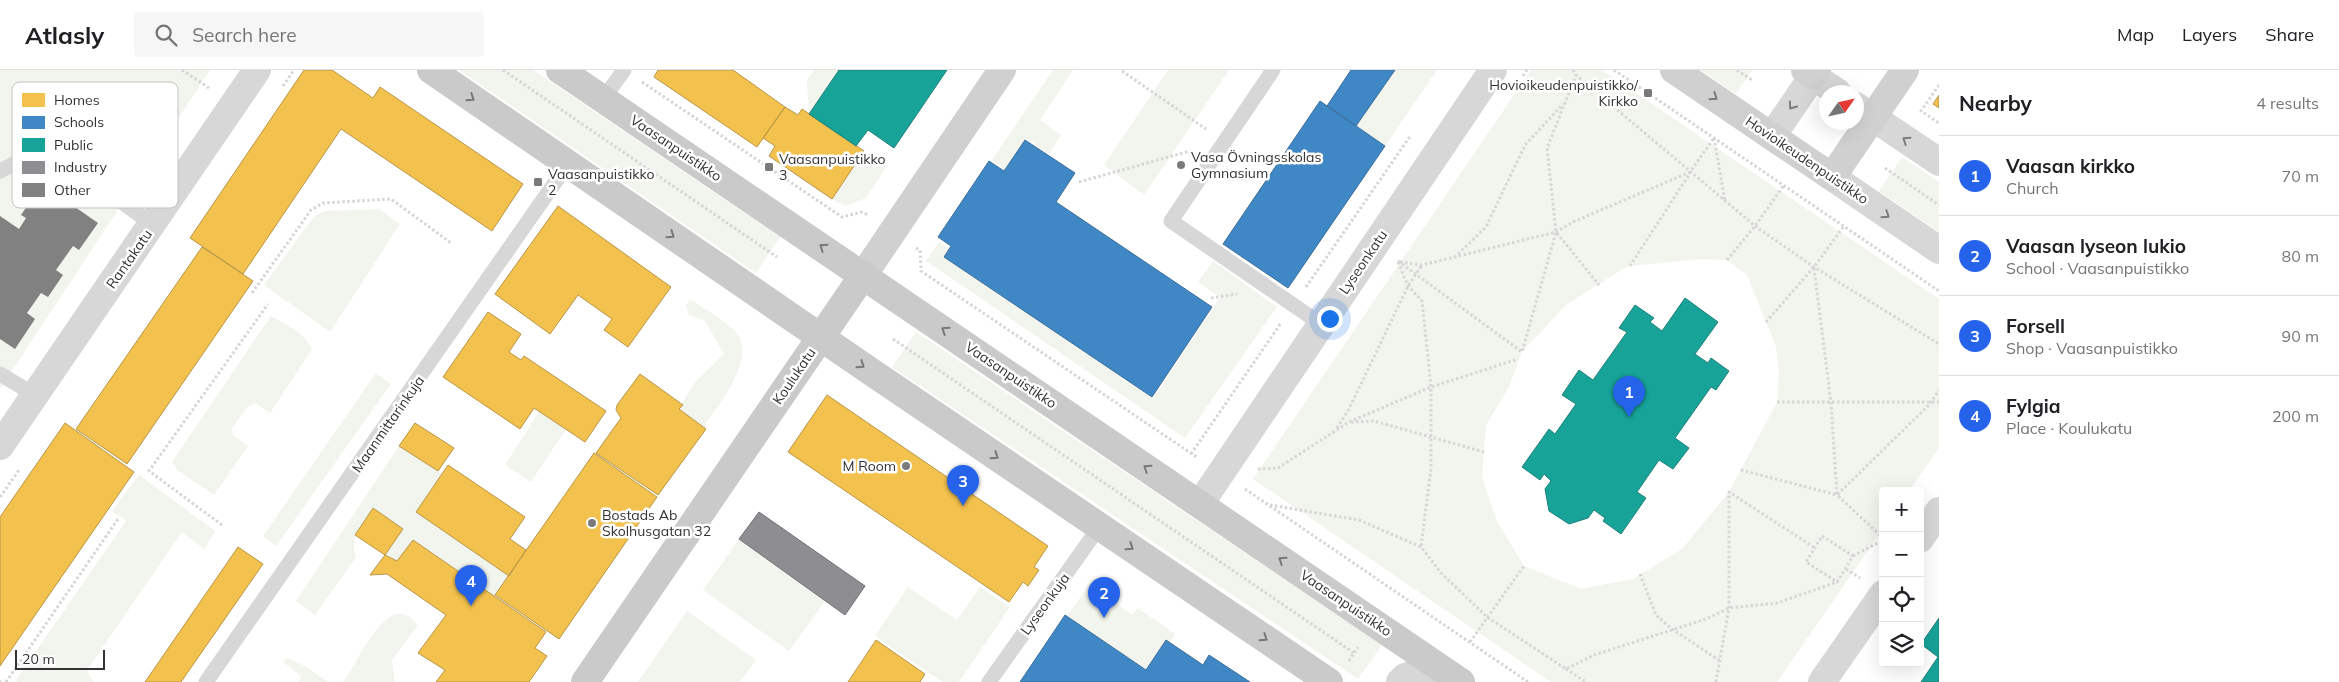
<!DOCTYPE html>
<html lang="en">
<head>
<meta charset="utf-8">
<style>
  body { margin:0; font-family:Mulish,sans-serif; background:#f6f6f6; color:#202124 }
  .controls { position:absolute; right:15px; bottom:15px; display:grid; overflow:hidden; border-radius:5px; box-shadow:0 5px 20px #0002 }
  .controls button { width:45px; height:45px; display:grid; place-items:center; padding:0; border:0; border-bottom:1px solid #e0e0e0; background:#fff; color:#202124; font:25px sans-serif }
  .compass { position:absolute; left:1819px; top:15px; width:45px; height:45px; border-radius:50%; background:#fff; box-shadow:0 5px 20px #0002; rotate:56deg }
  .scale { position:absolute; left:15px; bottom:12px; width:90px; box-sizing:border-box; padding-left:5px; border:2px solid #333; border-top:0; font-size:14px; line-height:18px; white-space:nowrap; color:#333; -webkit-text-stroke:4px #fff; paint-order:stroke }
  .you { position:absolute; left:1329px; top:248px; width:18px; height:18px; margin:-12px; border:4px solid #fff; border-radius:50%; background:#1a73e8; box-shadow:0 0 0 8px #1a73e833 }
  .badge { display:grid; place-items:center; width:32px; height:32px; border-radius:50%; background:#2563eb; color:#fff; font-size:16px; font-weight:700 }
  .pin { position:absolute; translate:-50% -41px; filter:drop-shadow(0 1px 2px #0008) }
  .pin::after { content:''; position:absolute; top:26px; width:18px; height:15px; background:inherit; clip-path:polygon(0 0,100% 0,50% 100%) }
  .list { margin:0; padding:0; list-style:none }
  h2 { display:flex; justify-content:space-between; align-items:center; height:65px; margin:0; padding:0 20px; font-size:21px }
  h2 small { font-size:16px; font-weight:400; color:#757577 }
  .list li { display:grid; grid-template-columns:32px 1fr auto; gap:15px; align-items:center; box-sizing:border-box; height:80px; padding:0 20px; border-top:1px solid #e0e0e0 }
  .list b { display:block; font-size:19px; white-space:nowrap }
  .list p { margin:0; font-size:16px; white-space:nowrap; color:#757577 }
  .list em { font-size:16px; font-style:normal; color:#757577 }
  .icon { flex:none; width:28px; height:28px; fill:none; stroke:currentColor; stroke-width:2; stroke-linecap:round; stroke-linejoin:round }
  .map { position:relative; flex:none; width:1939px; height:612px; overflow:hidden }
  header { display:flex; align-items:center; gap:30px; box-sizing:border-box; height:70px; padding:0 25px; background:#fff; border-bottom:1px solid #e0e0e0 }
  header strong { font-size:24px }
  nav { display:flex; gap:28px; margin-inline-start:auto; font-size:18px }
  .search { width:350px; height:45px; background:#f6f6f6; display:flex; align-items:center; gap:12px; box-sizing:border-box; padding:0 18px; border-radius:5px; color:#757577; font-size:19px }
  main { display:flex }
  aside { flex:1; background:#fff }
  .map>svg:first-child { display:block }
  .green { fill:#f1f5ed; fill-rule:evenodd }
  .homes { fill:#f2c14e; stroke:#b99646 }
  .schools { fill:#3f88c5; stroke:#3b6e99 }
  .public { fill:#17a398; stroke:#1f817a }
  .industry { fill:#8d8d92; stroke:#727276 }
  .building { fill:#818181 }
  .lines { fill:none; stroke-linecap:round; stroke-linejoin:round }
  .path { stroke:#d6d6d6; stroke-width:3; stroke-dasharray:2.5 2.5; stroke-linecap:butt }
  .lane { stroke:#d7d7d7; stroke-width:15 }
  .street { stroke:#d7d7d7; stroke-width:28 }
  .secondary { stroke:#d0d0d0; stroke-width:28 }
  .primary { stroke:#cacaca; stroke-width:28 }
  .oneway { stroke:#7a7a7a }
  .oneway2 { stroke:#777 }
  .oneway3 { stroke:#7d7d7d }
  .poi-dot { fill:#7a7a7a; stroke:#fff; stroke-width:2 }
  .labels { text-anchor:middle; stroke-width:5; stroke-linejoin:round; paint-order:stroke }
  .poi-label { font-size:14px; fill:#333; stroke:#fff; text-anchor:start }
  .street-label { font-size:14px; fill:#333; stroke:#fff }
  .key { fill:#fff; stroke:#c2c2c2; stroke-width:1 }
  .key-label { font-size:14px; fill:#333 }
</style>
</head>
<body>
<header>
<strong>Atlasly</strong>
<div class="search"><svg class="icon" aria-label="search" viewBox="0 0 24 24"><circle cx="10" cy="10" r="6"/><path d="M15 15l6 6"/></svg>Search here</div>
<nav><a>Map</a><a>Layers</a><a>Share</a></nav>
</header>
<main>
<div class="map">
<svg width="1939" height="612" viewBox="0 0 1939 612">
  <rect width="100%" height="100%" fill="#fff"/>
  <path class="green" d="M0,0H210L0,319Z
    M459,0H533L780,167L756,203Z
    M814,0H839L809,44L807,10Z
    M1053,0H1073L1040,50L1061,65L1049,84L1026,68L1004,99L992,90Z
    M1168,0H1229L1144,125L1104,95Z
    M1395,0H1437L1385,76L1356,56Z
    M1531,0H1602L1939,229V378L1909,421H1883V459L1777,612H1551L1253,409ZM1700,189L1727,190L1747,205L1776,277L1779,300L1777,332L1729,422L1682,479L1633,509L1581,519L1524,496L1497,451L1482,407L1486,355L1509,317L1522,282L1566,235L1621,200L1630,196Z
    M1701,0H1752L1736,24Z
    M864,81L887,96L866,128L845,136L832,129Z
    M1902,87L1939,112V162L1879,121Z
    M379,139L400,154L330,262L264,215L314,146L325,141Z
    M939,172L949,178L943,187L1153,329L1220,227L1198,212L1213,191L1277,237L1185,368L926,191Z
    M690,229C700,236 730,254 737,263C756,291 718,336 703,357L679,339L695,312L724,284L705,251L689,245L686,236Z
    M271,246C287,255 304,262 312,279L270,343L255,333L247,337L232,358L233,365L248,376L214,425L177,400L172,392Z
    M916,262L1382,575L1358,609L892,297Z
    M376,303L391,314L276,476L263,466Z
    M539,342L566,359L531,412L505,395Z
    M399,376L442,404L417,443L509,506L495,525L496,527L413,470L397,491L385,485L403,459L373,438C361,455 349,465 356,487L315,545L296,531Z
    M139,405L215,461L204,479L182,462L87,600L93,612H17L16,610L126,451L112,441Z
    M739,469L825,531L789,581L703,520Z
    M1094,508L1118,524L1113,531L1132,545L1138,538L1175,564L1170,572L1166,570L1146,600L1067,546Z
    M908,517L957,550L980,517L1010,537L959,612H942L875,566Z
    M687,541L756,590L740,612H638Z
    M400,543L410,547L418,555L392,590L395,612H343C358,592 374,549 400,543Z
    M287,588L303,595L328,612H299L301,606L283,592Z"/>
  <path class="homes" d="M304,0H332L373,28L380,17L523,114L492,161L341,59L243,204L190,168Z
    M658,0H733L785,37L757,77L654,7Z
    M1939,25V38L1933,34Z
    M785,37L798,45L802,39L864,81L832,129L769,86L775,76L763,68Z
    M558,136L671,217L628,277L604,260L612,249L578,225L550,264L495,224Z
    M202,177L253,211L127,394L76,359Z
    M488,242L521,264L509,282L521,290L524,286L606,341L585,372L534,338L520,359L443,307Z
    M640,304L683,335L679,339L706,359L658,425L596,383L621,348L616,340L617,335Z
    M827,325L1048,476L1034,497L1039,500L1028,516L1023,512L1009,532L788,382Z
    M65,353L134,402L0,596V447Z
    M415,353L454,378L438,401L399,376Z
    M594,383L657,427L559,569L495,525Z
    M448,395L525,447L510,469L526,480L509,506L416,442Z
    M373,438L403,459L385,485L355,465Z
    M413,470L546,562L535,578L547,586L529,612H436L445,600L418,583L446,545L387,504L370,505L385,485L397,491Z
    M238,477L263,494L181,612H145Z
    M876,570L925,604L920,612H848Z"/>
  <path class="schools" d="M1351,0H1395L1356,56L1327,36Z
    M1320,31L1385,76L1288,218L1223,174Z
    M1025,70L1075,103L1056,132L1212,237L1152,327L944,187L951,176L938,167L989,91L1004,101Z
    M1065,545L1146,600L1166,570L1203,595L1209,585L1250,612H1020Z"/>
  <path class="public" d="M839,0H947L894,78L868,60L856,76L809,44Z
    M1685,228L1718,252L1695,284L1708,293L1711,288L1729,301L1716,320L1711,317L1675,368L1689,378L1673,399L1659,390L1637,422L1646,428L1621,464L1603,451L1605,448L1594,440L1588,448L1569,454L1549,441L1545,419L1551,411L1544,404L1540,410L1522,397L1549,359L1555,364L1576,334L1562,325L1579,300L1593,310L1627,262L1619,258L1635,235L1654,248L1650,252L1662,261Z
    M1939,548V612H1921L1938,587L1921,574Z"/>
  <path class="industry" d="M759,442L865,516L845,545L739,469Z"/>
  <path class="building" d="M42,114L98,153L79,180L73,176L56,200L63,205L48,227L41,223L27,243L35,249L15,279L0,269V146L19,159L26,148L21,145Z"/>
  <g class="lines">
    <path class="path" d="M182,0L209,18
      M503,0L777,187
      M1573,0L1576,5L1755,156L1814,197L1939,274
      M1614,0L1939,221
      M1737,0L1752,10
      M1122,1L1206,59
      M1523,6L1527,0
      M642,12L842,147L862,142L868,145
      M1939,15L1921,41L1939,53
      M283,16L294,0
      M1714,68L1725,131
      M1885,98L1939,135
      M1079,112L1190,81
      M1557,163L1599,215
      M916,178L920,180L921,201L1198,388
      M1458,184L1486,157L1525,75L1563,34
      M1727,190L1755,156L1784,115
      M1398,191L1522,282L1556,162L1547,78L1576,5
      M1398,192L1408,216L1422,231L1431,317V398L1421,477
      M1400,192L1422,195L1556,162L1573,152L1690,102L1714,68
      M1630,196L1690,103
      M1814,198L1831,333L1837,425L1883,468
      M1306,217L1411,65
      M252,223L311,140L323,133L391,129L451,173
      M1211,228L1237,224
      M1766,252L1814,197L1844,156
      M893,269L1354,583
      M1777,332H1939
      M1351,352L1374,351L1484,382
      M1337,358L1349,339L1408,216L1422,195
      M1191,384L1281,253
      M1258,399L1278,398L1349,352L1431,317L1518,289
      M1741,400L1837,425L1930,334L1939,320
      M1245,419L1528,612
      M0,427L19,400
      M1270,435L1359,450L1421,477L1442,504L1487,547L1566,599L1594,585L1706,549L1729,538L1777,533L1837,512
      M222,455L149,401L268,234
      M1822,466L1853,486L1837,512L1806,492Z
      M1853,486L1883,470
      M1846,499L1860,508
      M1640,504L1656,545L1672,559L1720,591
      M1470,572L1524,496
      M1349,591L1358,577
      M1566,599L1586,612
      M0,611L1,612
      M6,612L118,449
      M1716,612L1729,538V422L1815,478"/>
    <path class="lane" d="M1273,0L1171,151L1321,254
      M603,29L624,0
      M0,101L47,77L153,155
      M0,304L35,325
      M206,612L568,94
      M989,612L1100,456"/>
    <path class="street" d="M1856,36L1939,92
      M1772,66L1813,6L1837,22
      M1832,107L1939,180
      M0,376L257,0
      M1200,434L1493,0
      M1920,469L1939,441
      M1400,612L1405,607L1437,596
      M1822,612L1883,524"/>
    <path class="secondary" d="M1674,0L1832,107L1905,0
      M1805,0L1813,6L1817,0
      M864,204L1002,0"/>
    <path class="primary" d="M431,0L870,301L1329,612
      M560,0L1461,612
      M585,612L864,204"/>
  </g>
  <defs><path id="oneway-chevron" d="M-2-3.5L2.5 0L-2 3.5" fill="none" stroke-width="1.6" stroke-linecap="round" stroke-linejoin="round" transform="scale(1.25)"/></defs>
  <use class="oneway" href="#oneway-chevron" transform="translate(1714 27) rotate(34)"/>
  <g class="oneway2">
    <use href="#oneway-chevron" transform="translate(471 28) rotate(34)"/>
    <use href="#oneway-chevron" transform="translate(671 165) rotate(35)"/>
    <use href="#oneway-chevron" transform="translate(823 177) rotate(-146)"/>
    <use href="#oneway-chevron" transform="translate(945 260) rotate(-146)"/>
    <use href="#oneway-chevron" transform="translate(861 295) rotate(35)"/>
    <use href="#oneway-chevron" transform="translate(995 386) rotate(34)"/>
    <use href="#oneway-chevron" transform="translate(1147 398) rotate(-146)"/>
    <use href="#oneway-chevron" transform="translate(1130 477) rotate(34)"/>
    <use href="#oneway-chevron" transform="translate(1282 490) rotate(-146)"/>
    <use href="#oneway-chevron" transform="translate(1264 568) rotate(34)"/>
  </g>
  <g class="oneway3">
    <use href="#oneway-chevron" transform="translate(1792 36) rotate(125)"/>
    <use href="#oneway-chevron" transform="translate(1906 70) rotate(-146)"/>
    <use href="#oneway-chevron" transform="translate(1886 145) rotate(34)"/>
  </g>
  <g class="poi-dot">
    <rect x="1643" y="18" width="10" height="10" rx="2.5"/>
    <circle cx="1181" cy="95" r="5"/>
    <rect x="764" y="92" width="10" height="10" rx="2.5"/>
    <rect x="533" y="107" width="10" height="10" rx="2.5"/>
    <circle cx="906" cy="396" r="5"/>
    <circle cx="592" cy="453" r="5"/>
  </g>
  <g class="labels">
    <g class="poi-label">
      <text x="1638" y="20" text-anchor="end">Hovioikeudenpuistikko/<tspan x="1638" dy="16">Kirkko</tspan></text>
      <text x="1191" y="92">Vasa Övningsskolas<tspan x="1191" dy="16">Gymnasium</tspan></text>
      <text x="779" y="94">Vaasanpuistikko<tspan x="779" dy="16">3</tspan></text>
      <text x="548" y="109">Vaasanpuistikko<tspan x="548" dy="16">2</tspan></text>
      <text x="896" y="401" text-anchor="end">M Room</text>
      <text x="602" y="450">Bostads Ab<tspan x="602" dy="16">Skolhusgatan 32</tspan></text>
    </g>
    <g class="street-label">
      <text transform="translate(676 78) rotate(34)" y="5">Vaasanpuistikko</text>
      <text transform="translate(1807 90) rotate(34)" y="5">Hovioikeudenpuistikko</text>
      <text transform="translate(129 189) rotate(-55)" y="5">Rantakatu</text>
      <text transform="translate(1363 192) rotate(-56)" y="5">Lyseonkatu</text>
      <text transform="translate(1011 305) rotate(34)" y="5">Vaasanpuistikko</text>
      <text transform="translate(794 306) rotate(-56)" y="5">Koulukatu</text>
      <text transform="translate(388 354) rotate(-55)" y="5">Maanmittarinkuja</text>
      <text transform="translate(1346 533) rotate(34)" y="5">Vaasanpuistikko</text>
      <text transform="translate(1045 534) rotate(-54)" y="5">Lyseonkuja</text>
    </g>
  </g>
  <rect x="12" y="12" width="166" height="126" rx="8" class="key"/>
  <rect x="22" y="23" width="23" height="14" fill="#f2c14e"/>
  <rect x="22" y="46" width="23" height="13" fill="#3f88c5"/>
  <rect x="22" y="68" width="23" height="14" fill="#17a398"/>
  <rect x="22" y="91" width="23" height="13" fill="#8d8d92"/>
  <rect x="22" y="113" width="23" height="14" fill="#818181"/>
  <g class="key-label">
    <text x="54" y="35">Homes</text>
    <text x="54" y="57">Schools</text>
    <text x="54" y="80">Public</text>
    <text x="54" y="102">Industry</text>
    <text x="54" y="125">Other</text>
  </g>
</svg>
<div class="controls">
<button>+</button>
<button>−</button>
<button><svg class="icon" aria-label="locate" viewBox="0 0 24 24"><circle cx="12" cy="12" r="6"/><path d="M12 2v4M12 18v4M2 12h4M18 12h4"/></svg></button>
<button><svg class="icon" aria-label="layers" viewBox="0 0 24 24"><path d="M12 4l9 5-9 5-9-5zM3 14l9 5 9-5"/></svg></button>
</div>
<svg class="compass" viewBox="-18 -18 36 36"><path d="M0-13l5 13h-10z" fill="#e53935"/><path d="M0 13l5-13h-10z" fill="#757577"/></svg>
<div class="scale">20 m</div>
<div class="you"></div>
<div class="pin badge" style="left:1629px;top:347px">1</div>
<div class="pin badge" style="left:1104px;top:548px">2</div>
<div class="pin badge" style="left:963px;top:436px">3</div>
<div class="pin badge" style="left:471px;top:536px">4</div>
</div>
<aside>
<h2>Nearby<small>4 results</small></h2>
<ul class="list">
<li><span class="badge">1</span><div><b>Vaasan kirkko</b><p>Church</p></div><em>70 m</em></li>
<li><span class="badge">2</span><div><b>Vaasan lyseon lukio</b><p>School · Vaasanpuistikko</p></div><em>80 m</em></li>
<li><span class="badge">3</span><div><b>Forsell</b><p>Shop · Vaasanpuistikko</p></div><em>90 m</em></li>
<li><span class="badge">4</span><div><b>Fylgia</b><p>Place · Koulukatu</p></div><em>200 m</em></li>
</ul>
</aside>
</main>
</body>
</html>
